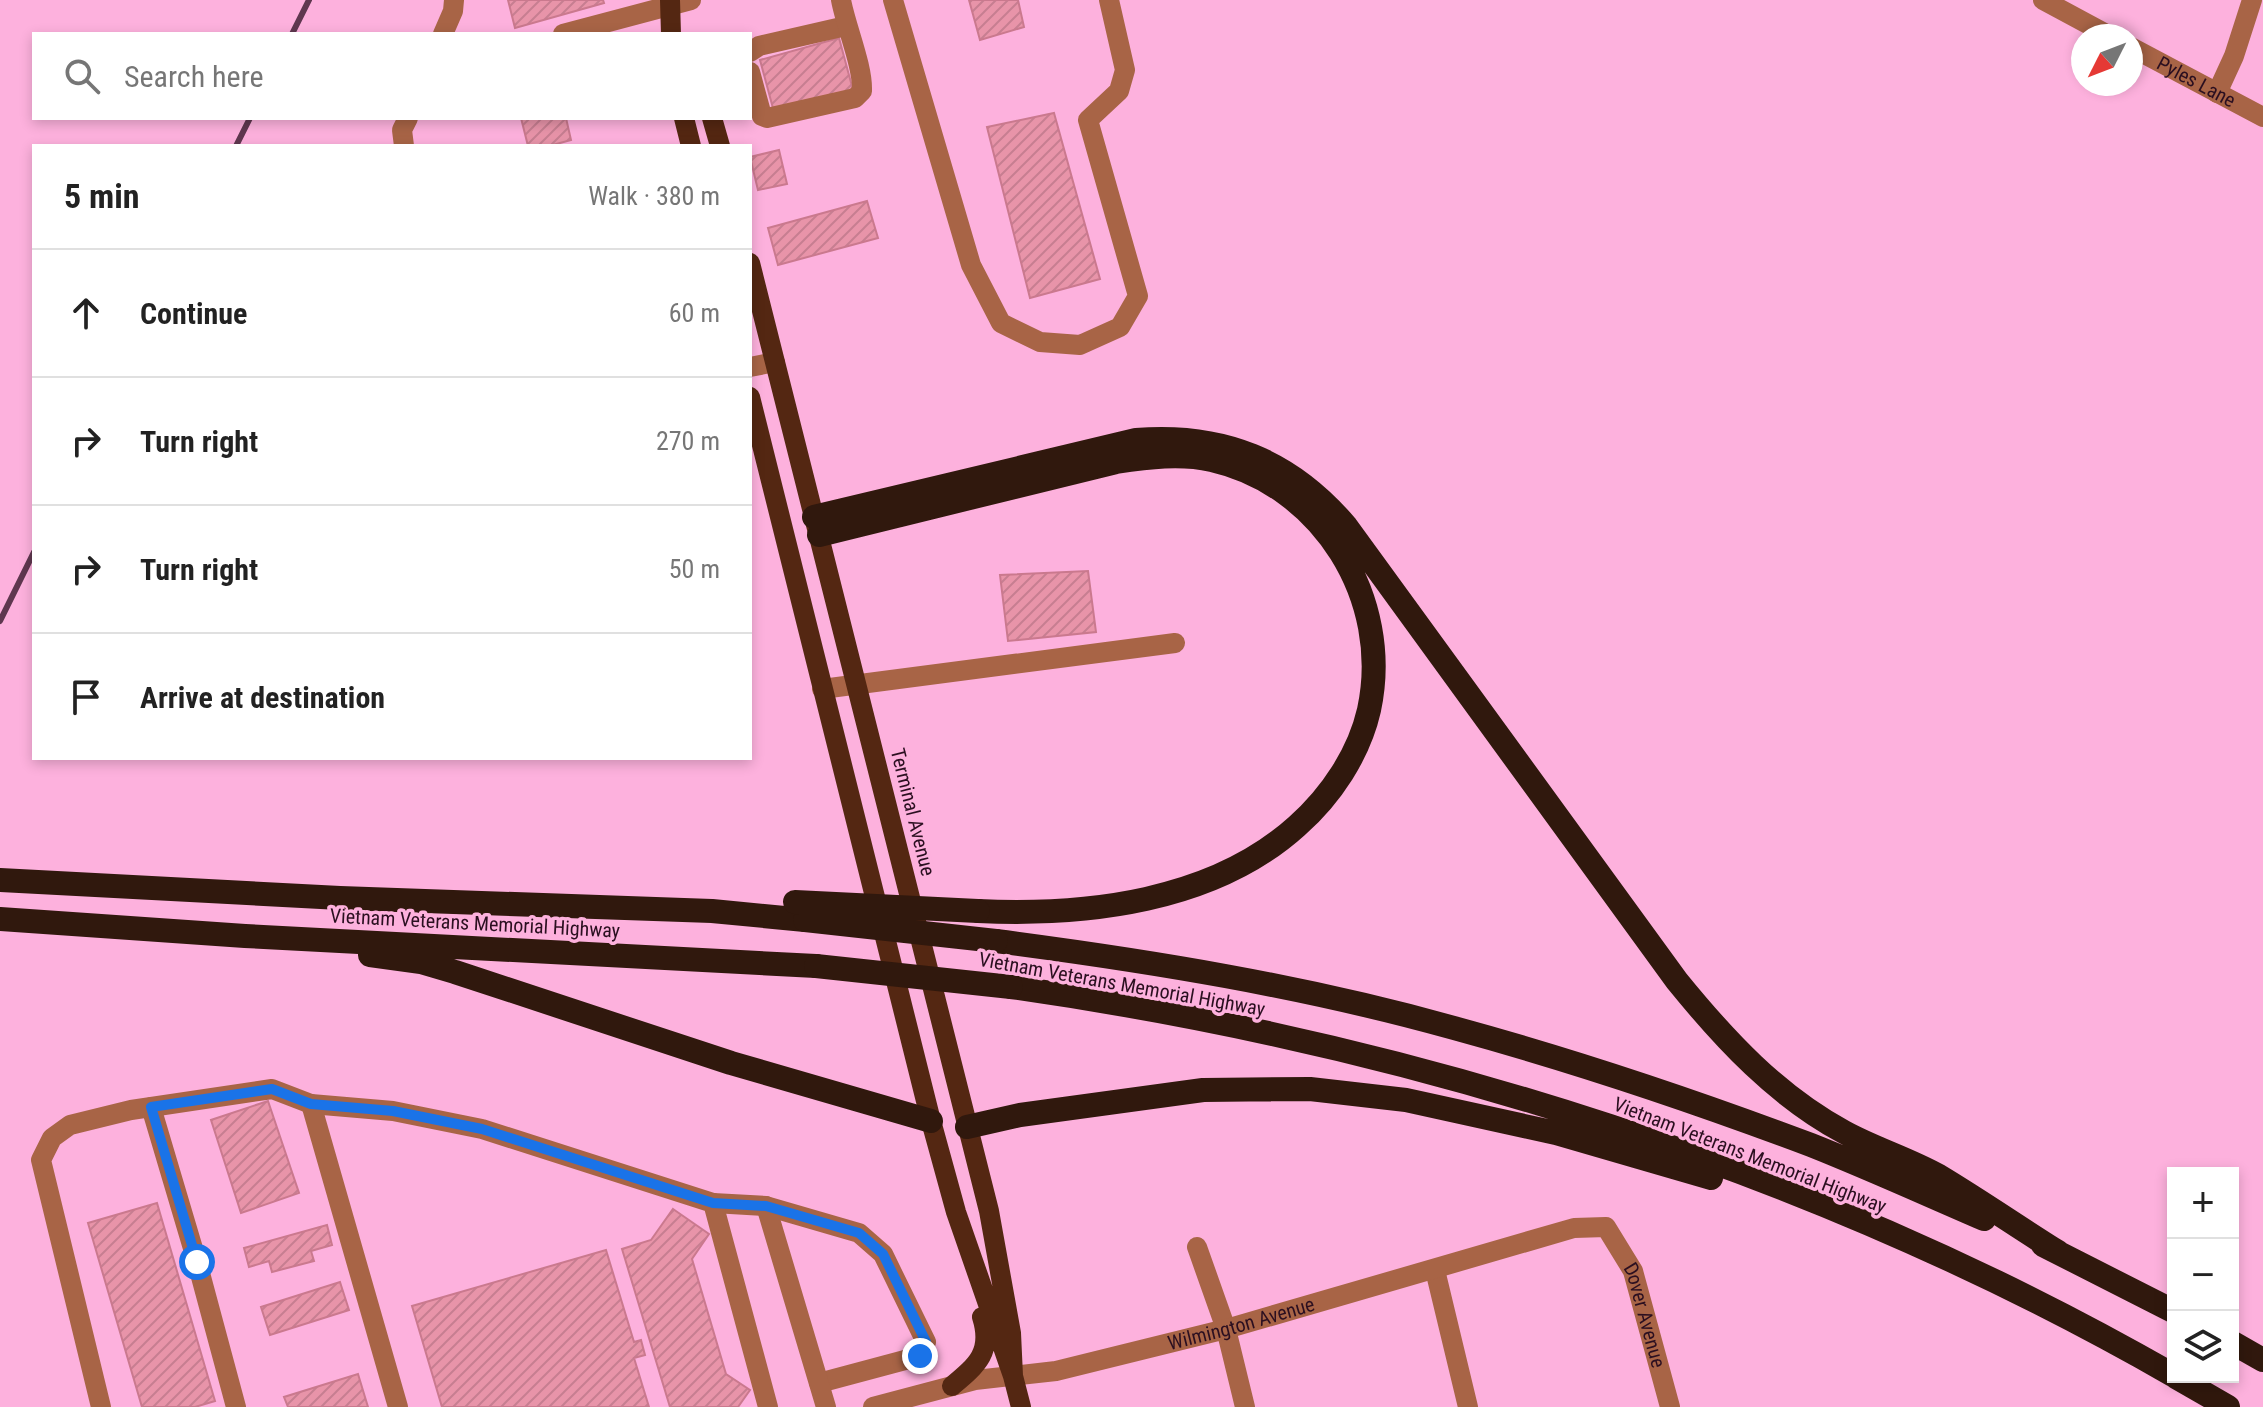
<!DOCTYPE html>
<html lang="en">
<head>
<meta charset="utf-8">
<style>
  body { margin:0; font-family:"Roboto Condensed",sans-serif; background:#f2f2f2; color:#222 }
  .controls { position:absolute; right:24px; bottom:24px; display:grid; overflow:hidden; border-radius:0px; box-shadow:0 4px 12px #0003 }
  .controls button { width:72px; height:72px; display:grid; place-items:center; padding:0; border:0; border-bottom:2px solid #e0e0e0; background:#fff; color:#222; font:40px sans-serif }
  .compass { position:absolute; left:2071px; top:24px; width:72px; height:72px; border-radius:50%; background:#fff; box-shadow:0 4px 12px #0003; rotate:228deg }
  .stop { position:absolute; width:24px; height:24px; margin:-18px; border:6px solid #1a73e8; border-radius:50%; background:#fff }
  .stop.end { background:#1a73e8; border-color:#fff; box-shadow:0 2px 8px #0008 }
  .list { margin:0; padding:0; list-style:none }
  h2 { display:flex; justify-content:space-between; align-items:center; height:104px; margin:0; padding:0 32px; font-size:34px }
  h2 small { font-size:26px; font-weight:400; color:#767676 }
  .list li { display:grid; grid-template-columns:52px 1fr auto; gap:24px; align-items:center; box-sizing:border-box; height:128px; padding:0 32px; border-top:2px solid #e0e0e0 }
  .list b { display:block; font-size:30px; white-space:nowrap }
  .list em { font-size:26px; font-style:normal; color:#767676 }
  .icon { flex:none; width:44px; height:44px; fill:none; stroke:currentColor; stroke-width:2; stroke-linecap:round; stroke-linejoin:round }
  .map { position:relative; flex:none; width:2263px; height:1407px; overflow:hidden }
  .search { position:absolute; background:#fff; box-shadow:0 4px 12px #0003; left:32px; top:32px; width:720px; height:88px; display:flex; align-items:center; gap:20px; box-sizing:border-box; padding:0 28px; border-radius:0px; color:#767676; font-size:30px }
  .panel { position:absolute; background:#fff; box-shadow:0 4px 12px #0003; left:32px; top:144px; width:720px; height:616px; border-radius:0px }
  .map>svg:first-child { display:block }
  .building { fill:url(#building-hatch); stroke:#ca798e; stroke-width:2 }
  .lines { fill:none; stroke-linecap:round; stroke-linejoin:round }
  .minor { stroke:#a86446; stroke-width:20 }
  .major { stroke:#542712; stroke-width:20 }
  .highway { stroke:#30180d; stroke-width:24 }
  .rail { stroke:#5f374f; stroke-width:6 }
  .highway-bridge { stroke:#30180d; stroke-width:24 }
  .route { stroke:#1a73e8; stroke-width:10 }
  .labels { text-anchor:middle; stroke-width:7; stroke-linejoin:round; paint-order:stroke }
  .street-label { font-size:20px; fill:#2b0f20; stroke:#fdb1dd }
</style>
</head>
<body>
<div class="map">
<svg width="2263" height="1407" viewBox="0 0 2263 1407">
  <defs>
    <pattern id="building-hatch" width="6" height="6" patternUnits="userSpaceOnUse" patternTransform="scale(2)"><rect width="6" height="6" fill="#e894a9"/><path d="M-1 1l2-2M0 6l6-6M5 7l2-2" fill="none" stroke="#c77e91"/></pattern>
  </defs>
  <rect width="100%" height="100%" fill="#fdb1dd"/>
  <path class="building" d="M508,0H603L604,3L515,28Z
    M969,0H1018L1024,27L980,40Z
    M839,38L853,90L774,112L760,60Z
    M1054,113L1100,279L1030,298L987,127Z
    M521,118H566L571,140L549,146H528Z
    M779,150L787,184L758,190L750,157Z
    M867,201L878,238L778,265L768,228Z
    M1088,571L1096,632L1008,641L1000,575Z
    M268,1101L299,1193L241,1213L211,1120Z
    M157,1203L215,1401L195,1407H142L88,1223Z
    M673,1209L709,1234L692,1259L726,1374L750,1390L738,1407H670L622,1249L651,1240Z
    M327,1225L332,1245L311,1251L314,1261L272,1272L269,1261L249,1267L244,1248Z
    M606,1250L634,1342L641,1340L645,1355L634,1358L649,1407H442L412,1306Z
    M340,1282L349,1310L270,1335L261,1307Z
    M358,1374L368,1407H288L284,1397Z"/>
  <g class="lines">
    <g class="minor">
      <path d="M893,0L971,265L1001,323L1040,342L1080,345L1120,327L1138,296L1088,120L1119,91L1125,70L1109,0"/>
      <path d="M2043,0L2110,36"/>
      <path d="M443,34L453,11L454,0"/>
      <path d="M563,34L691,0"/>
      <path id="s1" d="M2131,47L2263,117"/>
      <path d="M750,52L759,46L846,26"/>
      <path d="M750,72L762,116L767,118L855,98L862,91C863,66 846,27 841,0"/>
      <path d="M2217,93L2234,56L2252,0"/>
      <path d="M404,146L402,130L408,118"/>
      <path d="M750,367L775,362"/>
      <path d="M822,689L1175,643"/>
      <path d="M151,1107L197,1262L236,1407"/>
      <path d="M713,1203L766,1206L859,1233L883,1254L926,1342L920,1356L819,1383"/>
      <path d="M766,1206L826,1407"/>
      <path d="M1197,1247L1226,1329L1245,1407"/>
      <path d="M1435,1270L1468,1407"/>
      <path d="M101,1407L41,1160L52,1138L70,1125L131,1110L272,1089L311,1104"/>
      <path d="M398,1407L311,1104L393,1111L482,1129L713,1203L768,1407"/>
      <path id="s2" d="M873,1407L975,1380L1056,1371L1226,1329L1574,1228L1606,1227L1633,1271L1670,1407"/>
    </g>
    <path class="major" d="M670,0L671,34
      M684,118L691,146
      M712,118L720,146
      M750,263L989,1211L1011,1333L1013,1376
      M750,397L931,1121L956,1212L1013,1376L1021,1407
      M952,1386C977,1365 993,1352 982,1317"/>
    <path class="highway" d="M814,517L1136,440C1222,433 1290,460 1346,526L1677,981C1725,1040 1777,1096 1844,1132C1875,1149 1909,1159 1939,1176C1979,1200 2018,1227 2058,1252
      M819,535L1116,462C1148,457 1181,453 1212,460C1322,485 1393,599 1369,710C1359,754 1331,796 1297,826C1213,902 1086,916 978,911
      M0,880L340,898L712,911L805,920
      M0,919L245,936L816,966
      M996,941C1150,961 1304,986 1454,1028C1575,1061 1694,1101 1811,1145C1869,1168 1926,1194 1984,1219
      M370,955L421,962L455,972L731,1063L931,1121
      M1011,987C1414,1044 1819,1172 2173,1375
      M967,1127L1020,1115L1203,1090L1310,1089L1406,1100L1556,1133L1711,1178
      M2043,1245L2173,1311
      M2233,1343L2263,1360
      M2176,1377L2228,1407"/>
    <path class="rail" d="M292,34L309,0
      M236,146L250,118
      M0,621L34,552"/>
    <path class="highway-bridge" d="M795,902L978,911
      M805,920L996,941
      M816,966L1011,987"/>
  </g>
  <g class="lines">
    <path class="route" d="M197,1262L151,1107L272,1089L311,1104L393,1111L482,1129L713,1203L766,1206L859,1233L883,1254L926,1342L920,1356"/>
  </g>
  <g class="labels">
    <g class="street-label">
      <text dy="7" stroke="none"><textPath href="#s1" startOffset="74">Pyles Lane</textPath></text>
      <text transform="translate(913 812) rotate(76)" y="7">Terminal Avenue</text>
      <text transform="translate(475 923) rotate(3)" y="7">Vietnam Veterans Memorial Highway</text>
      <text transform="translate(1122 984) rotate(10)" y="7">Vietnam Veterans Memorial Highway</text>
      <text transform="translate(1750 1155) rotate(21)" y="7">Vietnam Veterans Memorial Highway</text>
      <text dy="7" stroke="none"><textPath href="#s2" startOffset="854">Dover Avenue</textPath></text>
      <text dy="7" stroke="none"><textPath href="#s2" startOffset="378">Wilmington Avenue</textPath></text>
    </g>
  </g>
</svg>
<div class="controls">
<button>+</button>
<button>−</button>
<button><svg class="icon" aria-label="layers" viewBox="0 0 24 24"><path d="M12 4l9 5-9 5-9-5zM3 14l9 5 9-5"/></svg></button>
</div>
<svg class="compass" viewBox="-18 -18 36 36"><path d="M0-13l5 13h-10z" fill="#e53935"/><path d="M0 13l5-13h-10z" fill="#767676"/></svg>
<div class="stop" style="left:197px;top:1262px"></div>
<div class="stop end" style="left:920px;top:1356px"></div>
<div class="search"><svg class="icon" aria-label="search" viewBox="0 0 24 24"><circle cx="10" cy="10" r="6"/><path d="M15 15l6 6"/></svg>Search here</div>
<section class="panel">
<h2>5 min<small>Walk · 380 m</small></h2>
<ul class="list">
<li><svg class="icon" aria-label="ahead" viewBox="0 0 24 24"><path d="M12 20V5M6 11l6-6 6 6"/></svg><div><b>Continue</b></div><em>60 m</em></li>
<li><svg class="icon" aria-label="right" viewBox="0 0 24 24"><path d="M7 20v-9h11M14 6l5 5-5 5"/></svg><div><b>Turn right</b></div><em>270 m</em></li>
<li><svg class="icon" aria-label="right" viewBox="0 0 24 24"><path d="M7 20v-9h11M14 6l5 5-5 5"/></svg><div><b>Turn right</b></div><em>50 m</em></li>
<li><svg class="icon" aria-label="arrive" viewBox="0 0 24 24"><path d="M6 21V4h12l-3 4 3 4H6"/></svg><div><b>Arrive at destination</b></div></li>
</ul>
</section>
</div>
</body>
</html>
